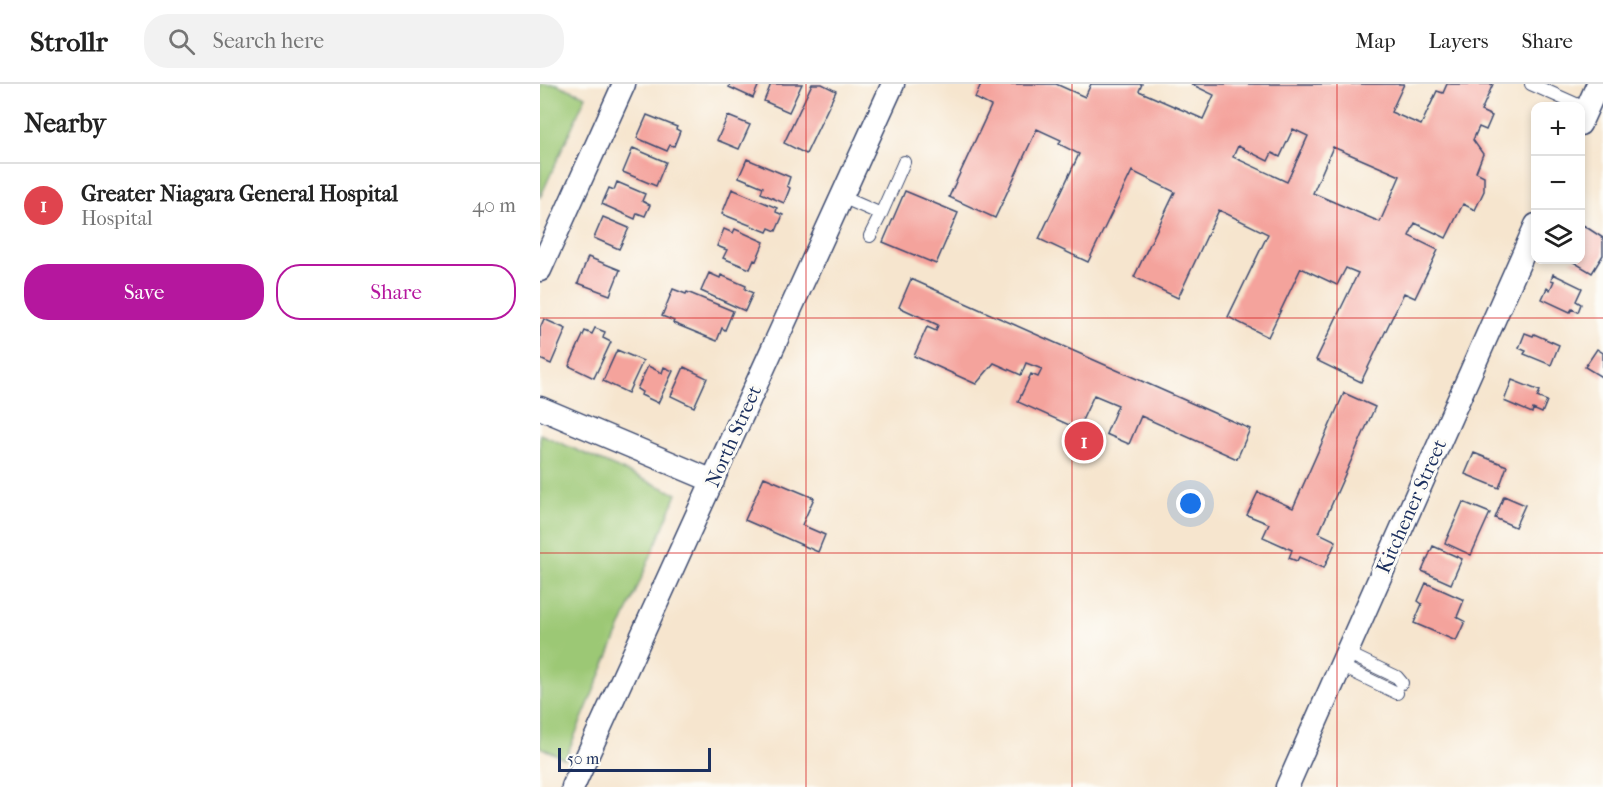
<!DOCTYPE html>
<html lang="en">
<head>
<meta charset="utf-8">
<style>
  body { margin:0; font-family:"IM FELL French Canon",serif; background:#f2f2f2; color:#222 }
  .controls { position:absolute; right:18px; top:18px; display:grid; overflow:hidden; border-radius:12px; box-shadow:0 3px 9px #0003 }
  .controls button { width:54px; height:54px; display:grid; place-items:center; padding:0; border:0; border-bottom:2px solid #e0e0e0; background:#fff; color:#222; font:30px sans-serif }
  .scale { position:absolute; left:18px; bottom:15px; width:153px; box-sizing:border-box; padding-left:6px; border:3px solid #1b2f5e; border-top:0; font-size:16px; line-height:21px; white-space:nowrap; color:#1b2f5e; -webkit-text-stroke:4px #fdfcf7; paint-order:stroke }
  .you { position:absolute; left:651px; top:420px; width:21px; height:21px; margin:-15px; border:4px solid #fff; border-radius:50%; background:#1a73e8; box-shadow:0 0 0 9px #1a73e833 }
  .badge { display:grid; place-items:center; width:39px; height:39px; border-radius:50%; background:#b5179e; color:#fff; font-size:20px; font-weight:700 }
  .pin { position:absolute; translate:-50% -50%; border:3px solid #fff; box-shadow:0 2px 6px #0006 }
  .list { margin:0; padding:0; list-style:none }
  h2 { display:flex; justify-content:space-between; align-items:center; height:78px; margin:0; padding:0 24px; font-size:26px }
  h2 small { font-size:20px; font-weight:400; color:#767676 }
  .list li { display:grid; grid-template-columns:39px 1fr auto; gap:18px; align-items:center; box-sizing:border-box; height:84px; padding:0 24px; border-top:2px solid #e0e0e0 }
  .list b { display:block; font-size:22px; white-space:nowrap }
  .list p { margin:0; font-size:20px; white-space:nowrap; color:#767676 }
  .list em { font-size:20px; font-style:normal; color:#767676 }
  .actions { display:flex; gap:12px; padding:18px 24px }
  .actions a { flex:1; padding:14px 0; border:2px solid #b5179e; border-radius:24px; text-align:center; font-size:21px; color:#b5179e }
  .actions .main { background:#b5179e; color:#fff }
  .icon { flex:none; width:33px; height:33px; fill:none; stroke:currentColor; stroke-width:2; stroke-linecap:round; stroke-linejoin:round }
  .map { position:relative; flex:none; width:1063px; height:703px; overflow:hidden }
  header { display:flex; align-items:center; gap:36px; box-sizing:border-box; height:84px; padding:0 30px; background:#fff; border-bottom:2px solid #e0e0e0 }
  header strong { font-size:28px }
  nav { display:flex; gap:33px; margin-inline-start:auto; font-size:21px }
  .search { width:420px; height:54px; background:#f2f2f2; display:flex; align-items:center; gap:15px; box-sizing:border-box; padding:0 21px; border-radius:24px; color:#767676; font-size:22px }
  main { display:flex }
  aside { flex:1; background:#fff }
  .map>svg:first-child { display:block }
  .green { fill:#9cc875; stroke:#5c7c6a; stroke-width:1.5 }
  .building { fill:#f4a39c; fill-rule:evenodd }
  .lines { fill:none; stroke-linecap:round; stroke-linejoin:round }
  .lane-casing { stroke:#3c4a6f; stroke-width:14 }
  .street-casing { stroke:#3c4a6f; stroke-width:25 }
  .lane { stroke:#fff; stroke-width:12 }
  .street { stroke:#fff; stroke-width:22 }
  .grid { fill:none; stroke:#d62828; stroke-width:1.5; stroke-opacity:0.55 }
  .labels { text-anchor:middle; stroke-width:6; stroke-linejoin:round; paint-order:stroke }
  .street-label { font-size:20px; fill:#1b2f5e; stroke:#fdfcf7 }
</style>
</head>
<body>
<header>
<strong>Strollr</strong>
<div class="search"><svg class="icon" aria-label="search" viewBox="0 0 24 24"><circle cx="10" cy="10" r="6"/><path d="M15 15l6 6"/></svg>Search here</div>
<nav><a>Map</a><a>Layers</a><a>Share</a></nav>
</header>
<main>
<aside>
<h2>Nearby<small></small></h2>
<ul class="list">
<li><span class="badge" style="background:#e0444e">1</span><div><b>Greater Niagara General Hospital</b><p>Hospital</p></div><em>40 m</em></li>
</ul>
<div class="actions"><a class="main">Save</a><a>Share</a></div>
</aside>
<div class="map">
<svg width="1063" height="703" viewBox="0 0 1063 703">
  <rect width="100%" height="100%" fill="#fdfcf7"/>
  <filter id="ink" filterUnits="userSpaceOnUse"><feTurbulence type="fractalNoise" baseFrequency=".0167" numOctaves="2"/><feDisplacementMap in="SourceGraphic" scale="12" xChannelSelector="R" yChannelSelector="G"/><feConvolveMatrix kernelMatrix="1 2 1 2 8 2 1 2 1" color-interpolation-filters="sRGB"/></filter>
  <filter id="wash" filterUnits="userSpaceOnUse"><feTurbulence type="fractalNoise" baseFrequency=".008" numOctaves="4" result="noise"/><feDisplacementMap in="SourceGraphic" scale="24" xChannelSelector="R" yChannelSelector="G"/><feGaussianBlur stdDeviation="1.35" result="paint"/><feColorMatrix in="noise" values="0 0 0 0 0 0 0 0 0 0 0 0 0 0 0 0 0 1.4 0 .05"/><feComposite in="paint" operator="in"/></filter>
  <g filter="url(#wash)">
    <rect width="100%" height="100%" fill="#f6e5ce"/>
    <path class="green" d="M0,0H16L46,12L0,114Z
      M0,350L137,410L25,675L0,663Z"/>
    <g id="blocks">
      <path class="building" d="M190,0H219L213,14L189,3Z
        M231,0H262L249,28L224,17Z
        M272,0H282L296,7L266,70L244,59Z
        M441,0H516L545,13L551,0H602L599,7L663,35L674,11L651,0H864L851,28L881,41L897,7L903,9L907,0H953L941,27L952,32L946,46L939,43L933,56L943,70L936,88L944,92V107L935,126L923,120L906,154L875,139L869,152L898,166L875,214L864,209L821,298L776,276L818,189L806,184L797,201L761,184L728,253L688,233L728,150L679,126L638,214L594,193L635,108L592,87L548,178L499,155L539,70L519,60L521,56L497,45L455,134L409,113L451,22L435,14ZM753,45L768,52L747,98L693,73L698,62L728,77L732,69L740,73ZM793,63L860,92L840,138L773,109Z
        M107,31L137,43L136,45L140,47L134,62L130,61L127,67L97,54Z
        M188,32L210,41L199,65L177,56Z
        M93,64L126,78L116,102L83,88Z
        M207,75L250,93L247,102L250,104L244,119L221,109L223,103L199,93Z
        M77,98L105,110L102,117L110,121L105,132L97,129L95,135L62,120L69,104L74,106Z
        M192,105L237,124L236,128L243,131L236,147L229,144L227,148L182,130Z
        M365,107L418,129L396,180L343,158Z
        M63,133L89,144L79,165L54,154Z
        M1043,141L1063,154V171L1052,189L1030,176H1040V146Z
        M184,145L193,149L195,145L224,158L216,177L214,176L210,185L183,174L187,166L177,162Z
        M48,173L80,186L70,211L38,199Z
        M169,189L180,194L181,191L206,202L205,205L213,209L205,227L161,207Z
        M1013,190L1042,204L1036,217L1041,220L1038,228L1032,225L1030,228L1002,215L1007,204L1010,206L1014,197L1011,196Z
        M371,195L710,345L697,375L601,332L589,360L566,350L578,321L554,311L538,345L478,318L491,290L498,293L502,285L486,279L481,291L454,279L436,300L374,272L387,243L396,247L398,241L359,223Z
        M133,205L146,210L147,208L193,227L185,246L182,244L177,257L133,239L134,237L122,232Z
        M4,235L26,245L11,280L0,275V244Z
        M55,244L65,248L63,254L71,258L54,294L29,282L45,247L52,250Z
        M985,249L993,252L994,250L1019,261L1011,281L984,270L986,267L979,264Z
        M1057,265L1063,269V294L1045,283Z
        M77,266L103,277L88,309L63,297Z
        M108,282L122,289L124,283L133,287L118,319L101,311L102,308L97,305Z
        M144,283L167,294L154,323L131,312Z
        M972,296L1000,307L997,313L1007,317L1002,329L993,325L992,329L964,317Z
        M804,309L835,323L779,449L796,457L784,484L759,473L757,477L749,474L752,466L723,453L729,440L707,431L718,408L753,424Z
        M934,369L967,382L959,404L925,390Z
        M224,393L274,414L262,441L285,451L278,468L205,436Z
        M964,412L985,421L975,443L955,434Z
        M923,418L950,429L931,471L905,459Z
        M893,462L922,475L911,500L882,487Z
        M886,499L924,516L917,533L925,537L916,557L874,539L882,520L878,517Z"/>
    </g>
  </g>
  <g filter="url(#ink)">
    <use href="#blocks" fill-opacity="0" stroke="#3c4a6f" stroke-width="1.5"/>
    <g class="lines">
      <g class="lane-casing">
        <path id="lane" d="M991,0L1047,25
          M302,113L341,130L364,78
          M330,152L341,130
          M807,569L857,593L862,599
          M801,582L857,609"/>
      </g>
      <g class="street-casing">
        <path id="street" d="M1040,40L1058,0
          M0,186L84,0
          M0,324L173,397
          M33,703L353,0
          M747,703L996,141"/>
      </g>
      <use href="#lane" class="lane"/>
      <use href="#street" class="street"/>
    </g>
  </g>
  <path class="grid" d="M266,0V703M532,0V703M797,0V703M0,234H1063M0,469H1063"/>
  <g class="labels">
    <g class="street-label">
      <text transform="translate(193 352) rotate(-66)" y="7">North Street</text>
      <text transform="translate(871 422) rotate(-66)" y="7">Kitchener Street</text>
    </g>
  </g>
</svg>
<div class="controls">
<button>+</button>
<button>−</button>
<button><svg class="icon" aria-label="layers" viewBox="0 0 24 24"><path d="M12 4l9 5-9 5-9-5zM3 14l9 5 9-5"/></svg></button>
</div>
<div class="scale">50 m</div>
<div class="you"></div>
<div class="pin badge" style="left:544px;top:357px;background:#e0444e">1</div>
</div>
</main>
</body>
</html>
